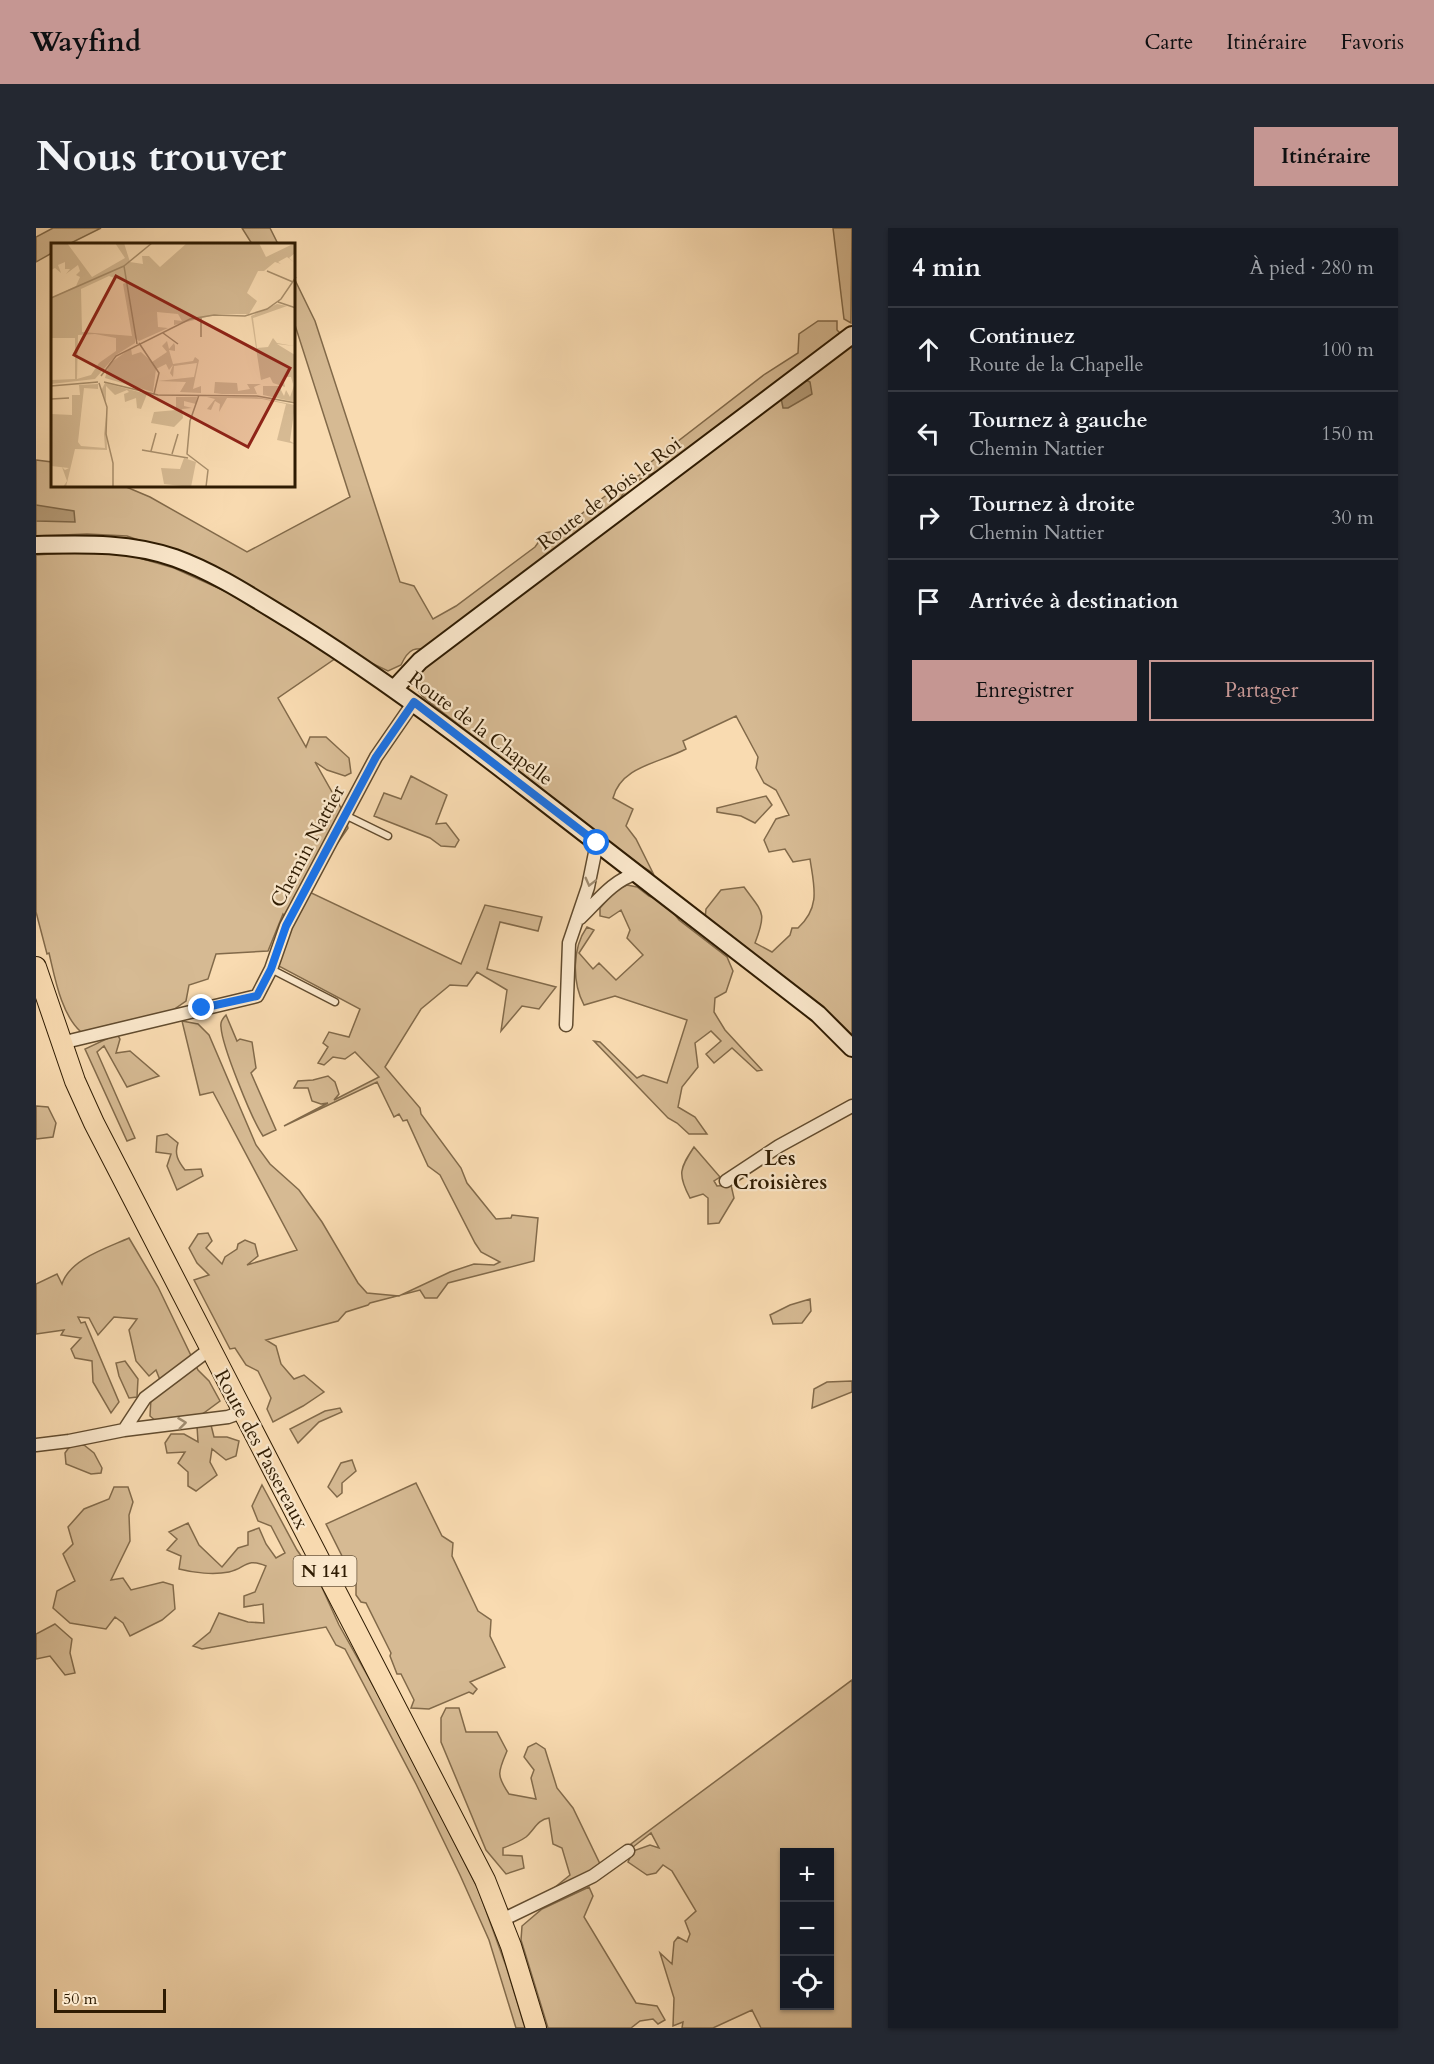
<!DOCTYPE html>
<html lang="fr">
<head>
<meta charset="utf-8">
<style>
  body { margin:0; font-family:Cardo,serif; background:#242831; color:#f1f3f6 }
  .controls { position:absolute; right:18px; bottom:18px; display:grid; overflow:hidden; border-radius:0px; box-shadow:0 2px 4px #0004 }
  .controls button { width:54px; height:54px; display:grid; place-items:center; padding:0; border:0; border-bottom:2px solid #363941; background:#171b24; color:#f1f3f6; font:30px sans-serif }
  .scale { position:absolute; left:18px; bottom:15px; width:112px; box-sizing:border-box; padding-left:6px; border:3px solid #2e1b02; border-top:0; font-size:16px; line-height:21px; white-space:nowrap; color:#2e1b02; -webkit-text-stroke:4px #fbe8cc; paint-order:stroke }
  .stop { position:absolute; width:18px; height:18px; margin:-14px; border:4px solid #1a73e8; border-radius:50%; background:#fff }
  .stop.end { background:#1a73e8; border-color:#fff; box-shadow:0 2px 6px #0008 }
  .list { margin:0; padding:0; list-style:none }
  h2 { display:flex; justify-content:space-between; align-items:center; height:78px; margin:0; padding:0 24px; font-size:26px }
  h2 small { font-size:20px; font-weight:400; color:#9ea1a6 }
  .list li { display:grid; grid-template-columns:39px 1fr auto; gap:18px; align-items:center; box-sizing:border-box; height:84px; padding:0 24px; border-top:2px solid #363941 }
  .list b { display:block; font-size:22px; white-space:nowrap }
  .list p { margin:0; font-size:20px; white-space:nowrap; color:#9ea1a6 }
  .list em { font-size:20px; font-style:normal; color:#9ea1a6 }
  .actions { display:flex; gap:12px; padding:18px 24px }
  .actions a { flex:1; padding:14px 0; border:2px solid #c59692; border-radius:0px; text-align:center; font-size:21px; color:#c59692 }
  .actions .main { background:#c59692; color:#111 }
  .icon { flex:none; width:33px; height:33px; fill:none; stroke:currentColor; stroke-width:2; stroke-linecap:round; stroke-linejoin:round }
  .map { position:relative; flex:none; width:816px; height:1800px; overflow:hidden; border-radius:0px }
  header { display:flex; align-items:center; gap:36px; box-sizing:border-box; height:84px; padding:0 30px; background:#c59692; color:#111 }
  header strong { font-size:28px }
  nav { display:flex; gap:33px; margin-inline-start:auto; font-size:21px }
  .intro { display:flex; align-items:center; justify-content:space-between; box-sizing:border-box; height:144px; padding:0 36px }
  h1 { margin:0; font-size:42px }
  .button { padding:15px 27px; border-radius:0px; background:#c59692; color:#111; font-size:21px; font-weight:700 }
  main { display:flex; gap:36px; padding:0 36px }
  aside { flex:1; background:#171b24; border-radius:0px; box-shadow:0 2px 4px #0004 }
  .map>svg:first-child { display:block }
  .green { fill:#d6ba93; stroke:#826a4a; stroke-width:1.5; fill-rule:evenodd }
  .water { fill:#b49a76; stroke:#7e6748; stroke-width:1.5 }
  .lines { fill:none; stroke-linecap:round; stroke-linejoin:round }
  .lane-casing { stroke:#614b2e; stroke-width:9 }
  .street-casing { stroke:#614b2e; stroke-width:15 }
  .secondary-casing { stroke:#2e1b02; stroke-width:20 }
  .primary-casing { stroke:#2e1b02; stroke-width:22 }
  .lane { stroke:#fbe8cc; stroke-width:6 }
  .street { stroke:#fbe8cc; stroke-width:12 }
  .secondary { stroke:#fbe8cc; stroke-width:16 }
  .primary { stroke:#f9dbb1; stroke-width:20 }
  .oneway { stroke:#9f8c71 }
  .route { stroke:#1a73e8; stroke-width:8 }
  .labels { text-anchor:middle; stroke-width:4.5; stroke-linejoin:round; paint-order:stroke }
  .shield { fill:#fbe8cc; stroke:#6c583f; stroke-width:1.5 }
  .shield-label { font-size:18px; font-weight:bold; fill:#2e1b02 }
  .street-label { font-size:20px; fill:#2e1b02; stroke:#fbe8cc }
  .neighbourhood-label { font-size:21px; font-weight:bold; fill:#2e1b02; stroke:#fbe8cc }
  .inset-road { fill:none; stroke:#a88e6b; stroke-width:1.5 }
  .view { fill:#8f2418; fill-opacity:0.15; stroke:#8f2418; stroke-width:3 }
  .inset-edge { fill:none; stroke:#2e1b02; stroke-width:3 }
</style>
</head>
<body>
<header>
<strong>Wayfind</strong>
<nav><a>Carte</a><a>Itinéraire</a><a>Favoris</a></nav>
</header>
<div class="intro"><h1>Nous trouver</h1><a class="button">Itinéraire</a></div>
<main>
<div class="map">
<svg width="816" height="1800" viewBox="0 0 816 1800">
  <rect width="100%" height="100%" fill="#f9dbb1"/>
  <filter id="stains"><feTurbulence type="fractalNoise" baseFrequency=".00333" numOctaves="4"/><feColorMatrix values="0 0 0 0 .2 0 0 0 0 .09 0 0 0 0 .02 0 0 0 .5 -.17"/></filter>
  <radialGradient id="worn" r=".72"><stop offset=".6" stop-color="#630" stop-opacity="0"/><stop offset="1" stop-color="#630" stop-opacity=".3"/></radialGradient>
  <path class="green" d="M17,0H65L33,16H16V25L0,34V9Z
    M206,0H234L242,16H216Z
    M797,0H816L815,95L808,91Z
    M258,50L279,93L364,354L378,358L397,391L420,378L499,319L509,305L524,302L572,266L607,245L615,234L729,146L762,125L763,106L782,93H801V102L814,115L816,113V808L785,780L669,691L670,681L685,662L708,659C727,685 731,684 719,715L736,724L754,707L756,700H762C785,679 778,658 774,631L757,634L749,621L733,624L728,612L740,591L753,587L740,562L728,555L720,540L722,529L700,488L647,513L650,521C624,535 585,538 577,570L597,581L590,598L600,611L617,645L566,615L556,600L536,588L521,574L386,468L381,460L380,449L404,422C382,421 375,415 365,437L352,443L329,432L178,338L91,308L51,306L0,308V232L16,234V258H88L114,269L211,324L314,269L258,94ZM649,236L488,357L499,336L582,275C592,250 625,241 649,236Z
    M76,322L138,340L191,364L300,430L242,470L270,519L274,509H290L313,530L315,545L309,548L291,542L279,534L309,587L312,600L269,662L425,736L449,677L506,689L502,703L464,694L451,741L520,759L503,781L486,778L465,803L471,762L441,744L431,758L414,757L385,781L349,839L384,880L385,886L425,940L431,955L460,991L475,990L476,987L502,990L498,1033L412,1055L401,1070H389L384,1062L334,1075L332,1077L310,1084L302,1093L230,1112L240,1118L245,1136L258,1151L268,1147L288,1164L267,1178L237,1194L231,1181L235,1170L222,1143L210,1137L199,1120L194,1121L158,1052L173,1047L161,1035L153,1020L162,1006L172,1005L176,1013L170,1020L186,1036L189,1029L201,1021L202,1016L209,1012L219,1016L222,1028L211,1037L261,1022L177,864L164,867L146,793L162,796L173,807L220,917L234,936L263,962L286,994L322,1055L331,1065L363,1068L414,1044L438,1036L458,1037L464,1034L445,1024L439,1015L404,947L392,938L371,892L367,893L363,886L358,889L341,854L248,898L292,875L285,876L276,873L272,860H258L262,853L277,852L292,848L299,854L303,866L298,872L343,849L319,824L309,831L297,829L288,837L282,835L292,819L287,815L293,804L313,809L324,781L237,735L252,693L247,686L232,723L180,726L172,751L153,757L150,773L137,782L45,804C25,786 19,750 13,725L11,726L0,684V327Z
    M375,548L411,567L400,596L410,595L423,612L419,619L405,618L394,610L338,588L348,565L365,571Z
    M730,568L736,577L719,595L705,588L681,584V580Z
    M591,657L601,659L613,668L630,675L643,692L691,729L697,743L690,764L679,770L678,784L689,802L726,842L721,843L696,820L678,835L670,826L685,813L675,803L659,815L662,839L646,859L642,879L659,889L671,906H653L641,895L632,890L558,813L564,814L601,850L607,847L631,855L651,792L579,768L548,777C536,754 536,720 551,699L558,702L543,725L557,741L563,735L580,752L607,727L591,710L594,702L585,682L573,690L564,688V680L579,663Z
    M190,787L201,813L204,811L216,814L220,840L215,845L240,902L227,908C216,892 186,818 185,799C184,794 186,791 190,787Z
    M81,806L84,811L80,825L94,823L123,848L91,859L68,818L61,824L99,910L91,913L49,821Z
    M0,878L12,879L20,895L17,909L0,911Z
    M131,906L142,915C138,926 142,933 149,942L165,941L167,948L141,962L131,938L135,926L120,924L121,908Z
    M658,919L684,949L678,953L681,958L695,957L698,970L683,995L672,996V970L667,966L654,970C641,946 644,940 658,919Z
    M93,1010L122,1059L162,1142L173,1153L184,1173L165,1187L121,1194L114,1188L115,1170L142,1153L124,1152L120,1142L113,1148L100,1133L93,1102L101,1091L78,1089L62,1107L53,1090L42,1089L45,1095L49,1094L83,1174L75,1185L57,1154L56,1133L39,1130L35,1121L45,1110L25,1107L28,1102L0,1106V1056L21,1046L26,1056C34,1031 71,1020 93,1010Z
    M774,1071L775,1083L766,1095L737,1096L734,1087L754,1077Z
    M89,1133L102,1151L101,1169L93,1170L83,1148L80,1135Z
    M816,1153V1164L776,1180L778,1161L791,1154Z
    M304,1180L306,1184L283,1194L262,1215L254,1201L289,1183Z
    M175,1197L178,1209H191L203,1213L200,1228L190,1232L176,1221L174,1234L181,1247L160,1263L152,1258V1244L142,1235L149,1224L131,1225L129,1215L135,1206H148L162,1214L161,1198Z
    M48,1217L58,1225L66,1240L65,1245L55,1246L30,1236L29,1225L34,1218Z
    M316,1232L320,1243L306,1255V1265L301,1269L292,1259L305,1235Z
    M380,1255L406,1308L417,1315L416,1328L442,1383L455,1392L454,1408L469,1439L434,1454L441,1461L437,1466L433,1464L393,1481L375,1480L378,1472L365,1446H361L354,1428L355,1425L330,1375L325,1374L320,1367V1356L290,1296Z
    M226,1257L261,1322L283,1353L303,1397L358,1495L442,1661L470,1738L489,1800H480L453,1712L424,1647L380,1556L309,1421L300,1417L290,1399L166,1421L157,1418L174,1404L183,1385L212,1394L228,1395L227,1376L208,1379V1368L219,1364L230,1338C210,1329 209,1341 193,1344C178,1347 158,1345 143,1341L145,1328L131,1322L141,1311L133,1304L152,1295L163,1317L186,1339L202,1320L212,1317V1304L223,1300L230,1316L240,1330L249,1325L235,1298L222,1293L216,1278Z
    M78,1259H92L97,1274L93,1287L94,1313L75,1352L87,1350L95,1362L127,1354L137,1357L139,1381L126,1392L94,1408L87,1395L79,1389L70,1401L34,1395L17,1380L21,1363L39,1353L27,1326L37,1316L32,1299L48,1281L73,1271Z
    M19,1396L36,1411L34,1425L39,1445L29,1447L14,1428L0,1431V1406Z
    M816,1452V1800H725L716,1782L677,1800H646L647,1794L637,1798L638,1770L624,1725L636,1736L638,1714L642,1709L651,1714L654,1706L649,1693L660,1683L636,1643L627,1637L620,1645L611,1647L592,1634L597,1623L614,1617L623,1620L615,1605L597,1619L595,1616ZM748,1624H794V1778H748Z
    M410,1480H423L430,1504H461L471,1523C462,1544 460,1547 473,1566L500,1571L495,1550L498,1542L488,1529L492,1519L500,1515L509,1521L521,1560L537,1580L565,1638L513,1664L534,1647L526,1620L517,1616L513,1590C502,1591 498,1602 490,1609C483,1614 475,1617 467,1620V1627L486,1628L488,1640L470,1646L450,1622L405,1514V1490Z
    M553,1659L557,1668L548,1689L600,1775L621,1778L629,1792L622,1796L617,1791L604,1793L595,1800H512L485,1712L486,1698L506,1681Z"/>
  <path class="water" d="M770,152L774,154L776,166L752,180H747L745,170Z
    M0,277L38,283L39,294L0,293Z"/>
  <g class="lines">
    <g class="lane-casing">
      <path id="lane" d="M309,587L352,608
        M235,741L299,774"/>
    </g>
    <g class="street-casing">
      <path id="street" d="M544,690C560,675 578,651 600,646
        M530,797L533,715L552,659L561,615
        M25,815L221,768L235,741L250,698L340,529L378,474
        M690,953L743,918L816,878
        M88,1202L109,1170L174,1121
        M0,1217L33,1213L88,1202L192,1189L206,1184
        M466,1692L557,1648L592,1623"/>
    </g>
    <g class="secondary-casing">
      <path id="secondary" d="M0,317C47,316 93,314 139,330C180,345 216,369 254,392C336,443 413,500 490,560C587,636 685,710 782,786L816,820
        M359,460L384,433L816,107"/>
    </g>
    <g class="primary-casing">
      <path id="primary" d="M0,739L39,853L58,895L449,1652L475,1718L500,1800"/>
    </g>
    <use href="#lane" class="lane"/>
    <use href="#street" class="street"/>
    <use href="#secondary" class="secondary"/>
    <use href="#primary" class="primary"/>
  </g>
  <defs><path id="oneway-chevron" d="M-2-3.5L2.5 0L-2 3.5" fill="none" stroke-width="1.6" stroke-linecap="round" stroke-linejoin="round" transform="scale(1.5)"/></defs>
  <g class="oneway">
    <use href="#oneway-chevron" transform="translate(554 654) rotate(104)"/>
    <use href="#oneway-chevron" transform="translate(146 1195) rotate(-7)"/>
  </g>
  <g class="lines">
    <path class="route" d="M166,780L221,768L235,741L250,698L340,529L378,474L561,615"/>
  </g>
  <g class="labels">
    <rect class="shield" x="257.5" y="1328" width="63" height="30" rx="4.5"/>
    <g class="shield-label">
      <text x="289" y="1349">N 141</text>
    </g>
    <g class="street-label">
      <text transform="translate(573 265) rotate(-37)" y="7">Route de Bois le Roi</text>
      <text transform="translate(445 500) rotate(37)" y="7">Route de la Chapelle</text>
      <text transform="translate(271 618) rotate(-62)" y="7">Chemin Nattier</text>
      <text transform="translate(226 1221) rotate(62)" y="7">Route des Passereaux</text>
    </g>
    <g class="neighbourhood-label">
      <text x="744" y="937">Les<tspan x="744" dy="24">Croisières</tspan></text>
    </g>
  </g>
  <g transform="translate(15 15)">
    <rect width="244" height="244" fill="#f9dbb1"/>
    <path d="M0,0H16L41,34L74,15L64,0H73L79,19L92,21L91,13H98L109,24L136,0H208L215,14L244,0V10L238,15L244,20L236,14L227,19L230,21L224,19L213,28H207L196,50L206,58L198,71H168L123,82V77L131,78L127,71L106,69L107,84L117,85L88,98L84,95V100L65,112L44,136L0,141V137L24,136V95H0V55L25,43L29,34L25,32L29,28L27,22L15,31L19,26H14V19L7,22L10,30L4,25L0,27ZM58,33L76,39L72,41L81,93L31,89L30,46ZM44,91L65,95V108L48,120L40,132L26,136L27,92ZM226,61L236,63L202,75L206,105L217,104L222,95L226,100L243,103L226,101L244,112L242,141L240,134H232L234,144L222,140L219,134L210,137L200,73ZM116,98L118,106L123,100L124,103V108L118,107L122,121L142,118L144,114L148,117L142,146L150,143V150L129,149L135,139L107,138L143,134L146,120L123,123L122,134L119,130L122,122L118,127L115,121L105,126L102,149L54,135L58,121L80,105L81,112L90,109L101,119L116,109L111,103ZM164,139L186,140L187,148L199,146L196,141H210L203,144L206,151H171L163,150ZM54,140L96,151L90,166L86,165L85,155L74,159L73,151L78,149L76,147L64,152L55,143V159L50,148ZM244,140V159L212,152V143H228L233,153L235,147L239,154ZM47,141V146L33,145L27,199L30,203L54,205L53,191L55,173L56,207L24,206L15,244H12L16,238L11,224L14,227L18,225L0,223V171L21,172V152H29L28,142ZM125,154H146L145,161L133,158V163L141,165L131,166L132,175L123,184L100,180L103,169L125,167ZM156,154H206L244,162L239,198L244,201L226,197L235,161L211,156L176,155L168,169L169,161L164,158L160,167L156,166L164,156ZM133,215L145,219L140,244L113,241L110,225L129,226Z" fill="#d6ba93" fill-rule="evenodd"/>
    <path class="inset-road" d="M216,28L242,39M0,55L73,23M227,59L245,65M150,75V94M112,90L127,101M88,100L108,130L103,151M86,101L73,23L101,0M50,133L65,113L139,76L163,72L194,73L216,66L230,56L245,34M53,139L107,152L206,153L245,160M48,140L56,164L55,191L62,220V244M0,143L47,139M148,152L139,178L136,211L157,227L155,244M0,156L18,155M91,207L137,215M100,208L105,190M121,211L127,191"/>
    <path class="view" d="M65,33L239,125L197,204L23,112Z"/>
    <rect width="244" height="244" class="inset-edge"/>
  </g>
  <rect width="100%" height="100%" filter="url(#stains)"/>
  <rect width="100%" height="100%" fill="url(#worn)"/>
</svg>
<div class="controls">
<button>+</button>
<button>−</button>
<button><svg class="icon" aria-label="locate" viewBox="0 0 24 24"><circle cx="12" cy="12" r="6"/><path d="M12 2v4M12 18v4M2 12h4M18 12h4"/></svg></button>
</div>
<div class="scale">50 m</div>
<div class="stop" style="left:561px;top:615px"></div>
<div class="stop end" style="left:166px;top:780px"></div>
</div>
<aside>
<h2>4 min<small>À pied · 280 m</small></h2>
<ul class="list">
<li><svg class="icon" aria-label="ahead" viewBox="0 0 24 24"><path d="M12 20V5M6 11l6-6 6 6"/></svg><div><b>Continuez</b><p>Route de la Chapelle</p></div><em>100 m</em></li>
<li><svg class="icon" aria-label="left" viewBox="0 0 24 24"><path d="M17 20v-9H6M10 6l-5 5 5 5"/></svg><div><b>Tournez à gauche</b><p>Chemin Nattier</p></div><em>150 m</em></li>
<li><svg class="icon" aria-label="right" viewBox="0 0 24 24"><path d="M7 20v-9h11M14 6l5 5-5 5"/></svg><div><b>Tournez à droite</b><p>Chemin Nattier</p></div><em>30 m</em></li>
<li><svg class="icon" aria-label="arrive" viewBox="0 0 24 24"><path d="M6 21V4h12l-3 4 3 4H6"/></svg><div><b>Arrivée à destination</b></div></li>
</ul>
<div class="actions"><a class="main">Enregistrer</a><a>Partager</a></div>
</aside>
</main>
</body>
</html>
